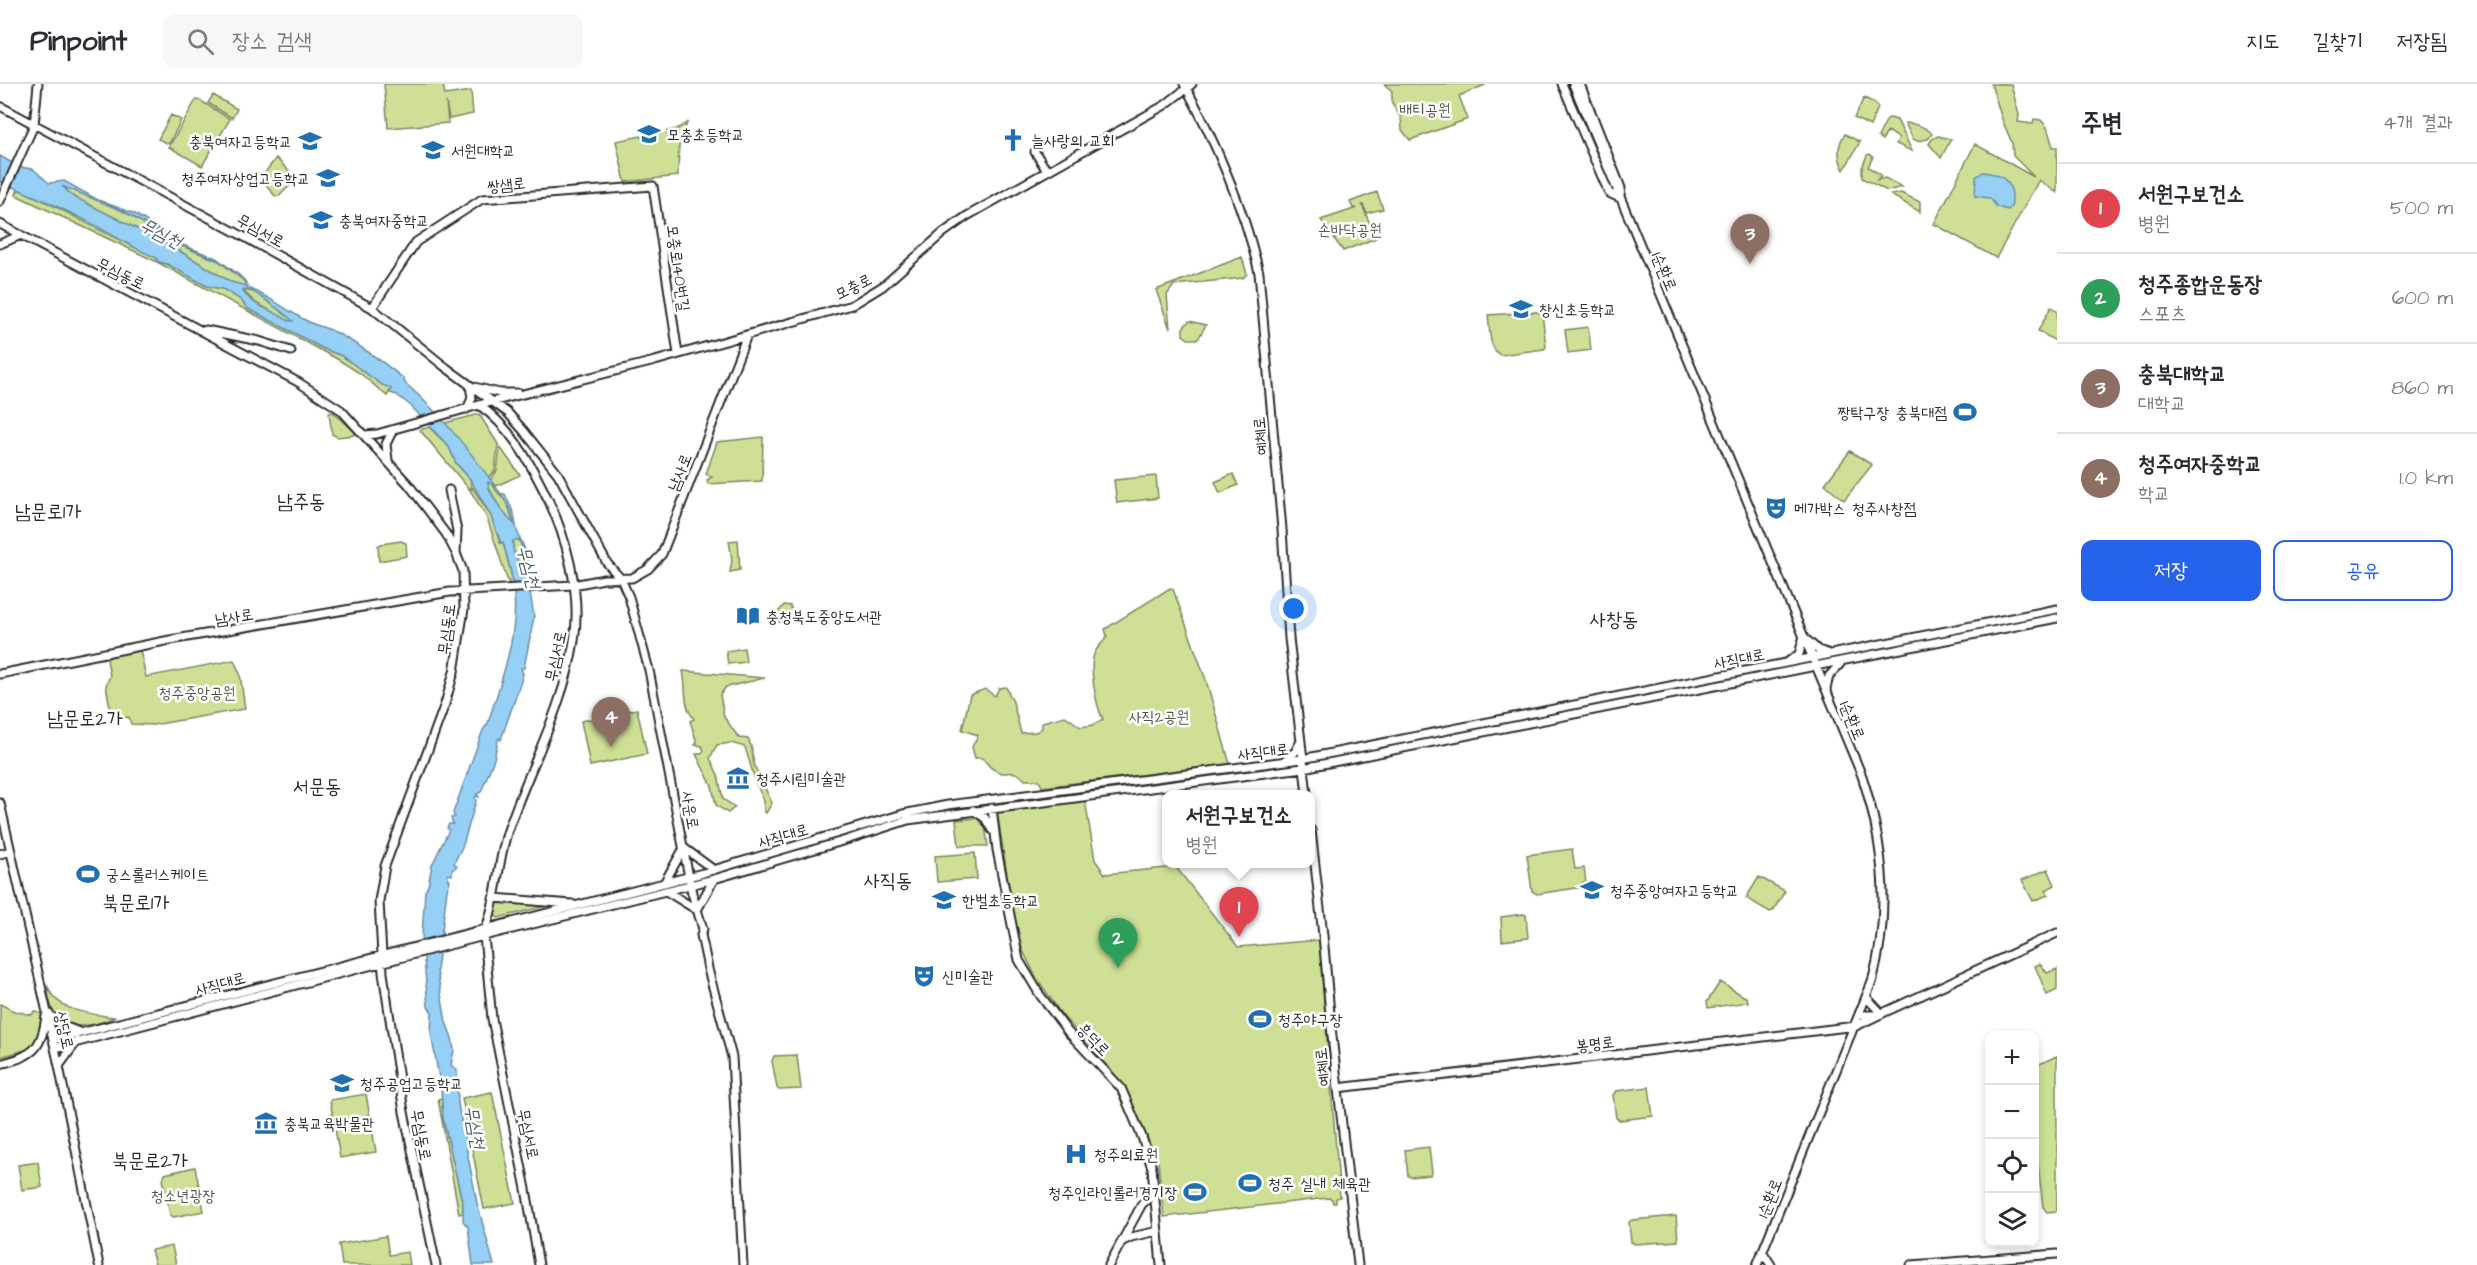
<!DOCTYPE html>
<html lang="ko">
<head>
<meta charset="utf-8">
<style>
  body { margin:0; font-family:"Architects Daughter","Poor Story",sans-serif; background:#f7f7f7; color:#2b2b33 }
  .controls { position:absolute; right:18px; bottom:18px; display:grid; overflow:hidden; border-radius:12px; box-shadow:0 3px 9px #0003 }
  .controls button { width:54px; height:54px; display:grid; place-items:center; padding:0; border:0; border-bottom:2px solid #e1e1e2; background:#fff; color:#2b2b33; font:30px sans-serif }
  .you { position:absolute; left:1294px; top:525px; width:21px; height:21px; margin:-15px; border:4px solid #fff; border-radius:50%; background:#1a73e8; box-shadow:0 0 0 9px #1a73e833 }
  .badge { display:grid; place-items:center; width:39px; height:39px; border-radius:50%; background:#2563eb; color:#fff; font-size:20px; font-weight:700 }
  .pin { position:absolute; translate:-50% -50px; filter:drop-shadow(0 2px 3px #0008) }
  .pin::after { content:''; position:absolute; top:32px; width:21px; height:18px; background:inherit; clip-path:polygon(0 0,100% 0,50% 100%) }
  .popup { position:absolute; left:1162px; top:706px; width:153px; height:78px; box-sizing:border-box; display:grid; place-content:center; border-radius:12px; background:#fff; filter:drop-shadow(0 2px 4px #0005); font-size:20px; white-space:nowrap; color:#7c7c81 }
  .popup b { font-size:22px; color:#2b2b33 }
  .popup::after { content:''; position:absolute; left:50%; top:100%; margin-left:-12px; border:12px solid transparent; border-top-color:#fff }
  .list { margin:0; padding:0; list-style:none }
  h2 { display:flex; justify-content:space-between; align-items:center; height:78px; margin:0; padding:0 24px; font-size:26px }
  h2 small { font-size:20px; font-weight:400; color:#7c7c81 }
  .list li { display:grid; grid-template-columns:39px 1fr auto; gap:18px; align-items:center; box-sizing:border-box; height:90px; padding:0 24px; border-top:2px solid #e1e1e2 }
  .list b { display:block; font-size:22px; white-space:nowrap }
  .list p { margin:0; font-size:20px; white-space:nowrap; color:#7c7c81 }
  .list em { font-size:20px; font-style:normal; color:#7c7c81 }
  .actions { display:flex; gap:12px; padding:18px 24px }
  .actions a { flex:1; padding:14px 0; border:2px solid #2563eb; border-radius:12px; text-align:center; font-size:21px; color:#2563eb }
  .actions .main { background:#2563eb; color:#fff }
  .icon { flex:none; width:33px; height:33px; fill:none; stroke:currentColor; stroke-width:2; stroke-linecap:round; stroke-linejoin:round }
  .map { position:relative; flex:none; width:2057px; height:1181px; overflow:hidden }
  header { display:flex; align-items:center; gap:36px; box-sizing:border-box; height:84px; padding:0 30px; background:#fff; border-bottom:2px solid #e1e1e2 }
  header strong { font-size:28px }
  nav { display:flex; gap:33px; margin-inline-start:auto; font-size:21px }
  .search { width:420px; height:54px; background:#f7f7f7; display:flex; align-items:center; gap:15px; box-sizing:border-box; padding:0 21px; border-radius:12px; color:#7c7c81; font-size:22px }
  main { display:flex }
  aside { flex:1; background:#fff }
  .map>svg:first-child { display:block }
  .green { fill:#cde095; stroke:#7c8660; stroke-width:1.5 }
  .water { fill:#96d0f6; stroke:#6b8ea5; stroke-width:1.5; fill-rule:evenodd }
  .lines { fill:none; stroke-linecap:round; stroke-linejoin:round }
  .secondary-casing { stroke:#2b2b2b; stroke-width:11 }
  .secondary { stroke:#fff; stroke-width:7 }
  .labels { text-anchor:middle; stroke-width:5; stroke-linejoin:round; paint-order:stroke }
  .park-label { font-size:16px; fill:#545846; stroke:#fff }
  .poi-label { font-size:16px; fill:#2b2b2b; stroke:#fff; text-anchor:start }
  .street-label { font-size:16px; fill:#2b2b2b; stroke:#fff }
  .water-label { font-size:18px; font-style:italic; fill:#4b5d68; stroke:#fff }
  .quarter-label { font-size:20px; fill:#2b2b2b; stroke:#fff }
</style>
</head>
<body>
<header>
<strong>Pinpoint</strong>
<div class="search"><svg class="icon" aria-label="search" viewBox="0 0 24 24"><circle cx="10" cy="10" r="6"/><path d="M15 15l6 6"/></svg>장소 검색</div>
<nav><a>지도</a><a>길찾기</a><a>저장됨</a></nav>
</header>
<main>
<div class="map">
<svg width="2057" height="1181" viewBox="0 0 2057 1181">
  <rect width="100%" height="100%" fill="#fff"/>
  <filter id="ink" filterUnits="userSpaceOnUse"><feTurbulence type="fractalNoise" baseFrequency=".0167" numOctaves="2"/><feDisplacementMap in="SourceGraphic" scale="12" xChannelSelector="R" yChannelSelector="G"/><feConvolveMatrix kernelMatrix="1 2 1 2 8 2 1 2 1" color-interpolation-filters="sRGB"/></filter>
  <g filter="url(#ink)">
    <path class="green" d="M384,0H443L445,11L471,7L473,30L449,35L446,18L448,39L388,44Z
      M1384,0H1484L1485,1L1459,12L1468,35L1410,56L1402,46L1401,34L1392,19V7Z
      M1991,0H2011L2019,31L2018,38L2033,40L2034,35L2041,36L2047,43L2053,63H2057V109L2039,96L1996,174L1934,140L1975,60L2034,93L2013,72L2012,59L2003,38Z
      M213,11L237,25L232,34L208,19Z
      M1864,14L1875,19L1878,24L1870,42L1854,34Z
      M196,16L201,17L230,35L202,82L169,63Z
      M171,31L181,36L169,60L158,55Z
      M1890,34L1897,36L1912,67L1896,60L1899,54L1888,47L1882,56L1878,53L1887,35Z
      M687,39L679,61L678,92L625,98L616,57L641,52L645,58L650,57V51L677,45Z
      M1905,39C1913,39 1927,43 1932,50L1928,55L1917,57L1913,55Z
      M1845,50L1860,58L1844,86C1837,73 1837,61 1845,50Z
      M1938,52L1951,55L1941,74L1929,60L1932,55Z
      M1870,70L1873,73L1868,83L1881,91L1877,96L1885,94L1902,103L1887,107L1862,94V84L1867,71Z
      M276,74L297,95L279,112H275L261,94Z
      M62,101L123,127L182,162L219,177L244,197L246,203L231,198L173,163L72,112Z
      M18,105C66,125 109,154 156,173L159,178L167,180L207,202L223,205L241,216L247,224L324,265L342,272L392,304L387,312L361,290L339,276L155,177L16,111Z
      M1377,108L1383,125L1367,129L1363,121H1362L1376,154L1343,167L1321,136L1357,124H1353L1350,118Z
      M1901,109L1920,118V128L1891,111Z
      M1242,173L1247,190L1243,194L1174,201L1167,211L1170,245L1156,206Z
      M242,206L255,208L294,237H289L256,219Z
      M2051,223L2057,227V258L2038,247Z
      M1536,228L1542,229L1546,263L1544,265L1500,271C1488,264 1490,243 1488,231Z
      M1189,237L1206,241L1198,255H1188L1183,251V244Z
      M1588,243L1591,266L1568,269L1565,246Z
      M333,328L355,348L354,351L337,353L332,350L329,329Z
      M479,330L498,360L495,387L488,394L445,339Z
      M429,343L449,363L456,379L470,395L472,403L469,405L420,346Z
      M763,353L762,397L708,400L707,396L712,393L706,390L717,358Z
      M500,363L520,391L496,402L493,399L495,405L508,420L514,441L501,426L487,400L488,398L492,399L490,396L497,387Z
      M1850,367L1872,381L1844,416L1825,400Z
      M1233,390L1238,401L1220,409L1215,398Z
      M1156,392L1158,414L1117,419L1114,396Z
      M473,404L491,432L500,459L503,458L513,497L508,498L487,434L470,406Z
      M518,454L525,470L524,488C518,479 511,468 513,457Z
      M738,456L740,486L730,488L732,476L729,457Z
      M401,457L406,459L407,472L379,477L378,462L381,460Z
      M1170,504L1173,505L1206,596L1230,680L1042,703L1039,696H1025C1012,681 1007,695 993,685C989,683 986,677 982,674H975L972,663L978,651L962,646L970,611L985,605L995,612L999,604L1006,603L1013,618L1021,649L1036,648L1042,644V638L1065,632L1081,643L1093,641L1103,635C1096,622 1088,582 1095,568C1098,562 1104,558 1107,552L1105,545Z
      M784,521L790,522L795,532L785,539L772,536Z
      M744,564L746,578L728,580L726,567Z
      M140,566L146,593L234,576L240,590L245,625L153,641L131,640L129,633L112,635L106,601L110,592L107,576L111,571Z
      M683,587L765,594L726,603L720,611L724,633L739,654L748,655L751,662L754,681L772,719L766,729L764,727V717L756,699L745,663L731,659L717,661L710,674L718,691L723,715L735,723L728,729L716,721L712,702L696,670H701L704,667L702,662L695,661L697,659L690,637L694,635C682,621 687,603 683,587Z
      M637,625L647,670L590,682L581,637Z
      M1085,716L1095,776L1105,790L1176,783L1238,863L1319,856L1340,1113L1336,1114V1119H1333L1332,1115L1328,1114L1164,1133L1158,1078L1123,1000L1062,931L1036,893L1022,865L1013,828L997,727Z
      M976,734L985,742L988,762H959L956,736Z
      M1572,765L1575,785L1584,784L1586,799H1582V803L1537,810L1532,807L1527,771Z
      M975,769L977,795L937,798L935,772Z
      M2048,785L2055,801L2046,806L2048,811L2033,817L2022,796Z
      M1759,793L1785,807L1773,827L1770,828L1746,814Z
      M496,818L555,820L498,834L494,830Z
      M1523,830L1526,831L1528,854L1502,857L1501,833Z
      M2040,880L2047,889L2057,885V906L2047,911L2035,882Z
      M1720,898L1747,914L1748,918L1708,924L1707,918Z
      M48,903C57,928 92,930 114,933C94,943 57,950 51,921C49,915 47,908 48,903Z
      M0,920L14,927L32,931L34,927L44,931L43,942L33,964L0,973Z
      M797,971L801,1005L779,1006L777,1004L772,977L774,972Z
      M2057,972V1127L2047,1128L2043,1123L2034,1046L2035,982Z
      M1649,1003L1653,1032L1620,1036L1616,1034L1613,1011L1616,1007Z
      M492,1008L515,1119L484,1125L462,1014Z
      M366,1010L376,1068L340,1074L330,1016Z
      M442,1014L443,1034L463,1121V1129L459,1130L438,1015Z
      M1429,1063L1432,1089L1430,1091L1410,1093L1408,1092L1405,1066Z
      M38,1078L42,1103L22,1106L18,1081Z
      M195,1083L204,1127L174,1133L170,1131L163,1095L165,1090Z
      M1676,1132L1678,1157L1635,1160L1631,1158L1629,1138L1632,1136Z
      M386,1152L389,1171L408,1168L410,1181H342L339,1160Z
      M172,1162L176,1181H155L151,1166Z"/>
    <path class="water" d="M0,72L19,83L33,85L49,99L64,97L98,116L135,130L183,161L216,174L238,190L245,197L248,204C269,212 285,225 305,236C315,242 326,243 335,248C360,261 382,277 404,295L405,299C442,331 473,371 501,410H505L514,430L517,447L528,473L527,489L534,533L524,584H521L523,590C517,612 507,636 501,656L499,654L498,656L494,675L481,708L477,710L479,713L476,712L475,714L476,717L463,761L454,779L457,782L452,786V791L448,790L447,792L450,797L447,806L437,887L446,938L452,954L454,966L451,981L457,986L458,1020L477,1119L494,1181H473L468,1143L463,1137V1121L443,1034L441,1005L431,949L432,928L428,923L422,851L425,807L428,802L432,781L449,746L447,744L449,740H453L451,734L455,733L453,729L483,646L488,639C502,594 522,543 512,494C510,482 506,470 503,458L501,459L491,432L470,395L456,379L449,363L411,322L397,311L390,309L391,304L382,301L342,272L324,265L247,224L241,216L223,205L207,202L167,180L159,178L155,173C130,163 109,148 85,136C57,122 29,109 0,98ZM62,102L123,127L182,162L219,177L244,197L246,202L231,198L173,163L72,112ZM246,205C254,206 286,231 293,237H289C275,227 251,222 242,206ZM488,398C500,403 512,426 514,440C506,432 487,408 488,398ZM519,455L525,470L524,487C518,479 511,468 513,457Z
      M1983,88C2000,90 2012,96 2012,113C2012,120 2013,122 2008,126L1997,123L1990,114L1975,112L1976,93Z"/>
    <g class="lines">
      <g class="secondary-casing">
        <path id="secondary" d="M1184,0C1214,54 1246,129 1259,189L1282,445L1289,554L1307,710
          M1562,0L1609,109L1620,114
          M1573,0L1862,692C1884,759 1891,829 1872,898L1757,1181
          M1580,0L1621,104L1620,112
          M0,22L239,150L372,224L444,282L508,329L523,346L558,390L607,479L621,495L629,513L649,586L692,809L703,845L701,851L709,889L732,973L743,1181
          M1035,68L1047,87
          M0,117L34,41L38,0
          M0,140L298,298L341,326L409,401L446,450L456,469L463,487L464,525L454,588L445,620L385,782L379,817L383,889L404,1028L436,1181
          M0,160L21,151
          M372,224L416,158L482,115L653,102L678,270
          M206,246L259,257L291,267
          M474,303L500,309H517
          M479,321C510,343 527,373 544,407C566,450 582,508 574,557C564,623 529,684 508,746C497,779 498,813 486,844
          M467,325L472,314L470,302
          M365,351L377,350L479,321L655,277L852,221L883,202L943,149L967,132L1165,21L1192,0
          M388,376L386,360L393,346
          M449,406L457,447L456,468
          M1807,556L1818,566L1827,569
          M1789,577L1799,570L1804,552
          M0,590L170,556L450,508L573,501L604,495L632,494L648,485L662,470L747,251
          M1826,605L1829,592L1840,580
          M1284,677L1295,668L1300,659
          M0,719L59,982L99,1181
          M992,724L997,766L1019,876L1040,911L1068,948L1121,1004L1142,1053L1152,1084L1161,1181
          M973,726L985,734L992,746
          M1311,746L1323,851L1332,952L1358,1181
          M684,764L714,786
          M0,770L11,767
          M664,799L684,764
          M666,807L697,826
          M493,814L572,820
          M697,826L714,795
          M484,852L492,935L526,1105L539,1181
          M1867,914L1881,929
          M48,929L61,941L79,948
          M1860,931H1876L1885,928L2057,849
          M53,956L703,789L903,730L948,721L1302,675L2057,525
          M55,964L476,854L714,795L846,756L908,736L1303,684L2057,534
          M0,980C32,972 42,966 46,932
          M59,982L77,957
          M1338,1004L1856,942L1885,928
          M1125,1156L1131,1153L1158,1147
          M1762,1167L1771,1181
          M1109,1181L1142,1120L1155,1109
          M1911,1181L2057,1170"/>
      </g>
      <use href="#secondary" class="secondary"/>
    </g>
  </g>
  <defs>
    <g id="school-bare" transform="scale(1.8)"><path d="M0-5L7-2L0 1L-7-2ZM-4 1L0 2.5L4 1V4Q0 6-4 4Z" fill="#1f6fb2" stroke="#fff" stroke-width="2.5" paint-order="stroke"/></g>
    <g id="church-bare" transform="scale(1.8)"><path d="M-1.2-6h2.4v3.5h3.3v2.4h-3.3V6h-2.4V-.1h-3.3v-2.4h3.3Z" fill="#1f6fb2" stroke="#fff" stroke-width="2.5" paint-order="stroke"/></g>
    <g id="university-bare" transform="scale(1.8)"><path d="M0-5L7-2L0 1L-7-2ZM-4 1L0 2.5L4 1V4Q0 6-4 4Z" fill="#1f6fb2" stroke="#fff" stroke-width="2.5" paint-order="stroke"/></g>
    <g id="stadium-bare" transform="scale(1.8)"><path d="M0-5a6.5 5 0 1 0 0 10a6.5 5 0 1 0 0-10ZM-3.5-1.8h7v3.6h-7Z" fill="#1f6fb2" stroke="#fff" stroke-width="2.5" paint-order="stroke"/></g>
    <g id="theatre-bare" transform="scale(1.8)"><path d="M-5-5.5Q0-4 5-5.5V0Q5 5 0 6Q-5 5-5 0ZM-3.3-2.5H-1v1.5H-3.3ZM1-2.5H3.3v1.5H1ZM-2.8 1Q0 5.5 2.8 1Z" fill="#1f6fb2" stroke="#fff" stroke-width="2.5" paint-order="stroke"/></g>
    <g id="library-bare" transform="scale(1.8)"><path d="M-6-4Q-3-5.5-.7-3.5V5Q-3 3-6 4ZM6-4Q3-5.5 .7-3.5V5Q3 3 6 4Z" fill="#1f6fb2" stroke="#fff" stroke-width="2.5" paint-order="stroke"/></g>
    <g id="museum-bare" transform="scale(1.8)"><path d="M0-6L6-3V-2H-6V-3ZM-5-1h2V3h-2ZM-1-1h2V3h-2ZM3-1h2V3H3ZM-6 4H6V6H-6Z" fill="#1f6fb2" stroke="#fff" stroke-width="2.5" paint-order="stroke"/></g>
    <g id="hospital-bare" transform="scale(1.8)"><path d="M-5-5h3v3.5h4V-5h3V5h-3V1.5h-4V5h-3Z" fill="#1f6fb2" stroke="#fff" stroke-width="2.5" paint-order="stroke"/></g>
  </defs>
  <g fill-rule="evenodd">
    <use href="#school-bare" x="649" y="50"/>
    <use href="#church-bare" x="1013" y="56"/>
    <use href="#school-bare" x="310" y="57"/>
    <use href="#university-bare" x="433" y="66"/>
    <use href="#school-bare" x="328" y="94"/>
    <use href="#school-bare" x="321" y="136"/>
    <use href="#school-bare" x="1521" y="225"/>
    <use href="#stadium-bare" x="1965" y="328"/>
    <use href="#theatre-bare" x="1776" y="424"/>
    <use href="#library-bare" x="748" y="532"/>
    <use href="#museum-bare" x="738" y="694"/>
    <use href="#stadium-bare" x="88" y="790"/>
    <use href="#school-bare" x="1592" y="806"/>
    <use href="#school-bare" x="944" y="816"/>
    <use href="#theatre-bare" x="924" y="892"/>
    <use href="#stadium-bare" x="1260" y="935"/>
    <use href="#school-bare" x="342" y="999"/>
    <use href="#museum-bare" x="266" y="1039"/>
    <use href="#hospital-bare" x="1076" y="1070"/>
    <use href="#stadium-bare" x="1250" y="1099"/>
    <use href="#stadium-bare" x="1195" y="1108"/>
  </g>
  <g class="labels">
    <g class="park-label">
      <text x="1425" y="31">배티공원</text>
      <text x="1350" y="151">손바닥공원</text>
      <text x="197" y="614">청주중앙공원</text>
      <text x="1159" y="638">사직2공원</text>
      <text x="183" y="1117">청소년광장</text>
    </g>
    <g class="poi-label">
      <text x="667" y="56">모충초등학교</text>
      <text x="1031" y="62">늘사랑의 교회</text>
      <text x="292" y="63" text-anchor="end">충북여자고등학교</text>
      <text x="451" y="72">서원대학교</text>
      <text x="310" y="100" text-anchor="end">청주여자상업고등학교</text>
      <text x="339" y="142">충북여자중학교</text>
      <text x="1539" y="231">창신초등학교</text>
      <text x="1947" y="334" text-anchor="end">짱탁구장 충북대점</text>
      <text x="1794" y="430">메가박스 청주사창점</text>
      <text x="766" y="538">충청북도중앙도서관</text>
      <text x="756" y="700">청주시립미술관</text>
      <text x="106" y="796">궁스롤러스케이트</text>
      <text x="1610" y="812">청주중앙여자고등학교</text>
      <text x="962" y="822">한벌초등학교</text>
      <text x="942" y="898">신미술관</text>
      <text x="1278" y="941">청주야구장</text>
      <text x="360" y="1005">청주공업고등학교</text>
      <text x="284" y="1045">충북교육박물관</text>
      <text x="1094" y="1076">청주의료원</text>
      <text x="1268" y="1105">청주 실내 체육관</text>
      <text x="1177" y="1114" text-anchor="end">청주인라인롤러경기장</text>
    </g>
    <g class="street-label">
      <text transform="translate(506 100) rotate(-6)" y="6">쌍샘로</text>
      <text transform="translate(261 146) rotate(29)" y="6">무심서로</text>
      <text transform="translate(679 184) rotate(82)" y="6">모충로140번길</text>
      <text transform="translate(1665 187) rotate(67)" y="6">1순환로</text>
      <text transform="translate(121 189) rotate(26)" y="6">무심동로</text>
      <text transform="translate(853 202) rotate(-27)" y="6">모충로</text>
      <text transform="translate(1260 352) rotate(-96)" y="6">예체로</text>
      <text transform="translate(679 388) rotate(-68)" y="6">남사로</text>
      <text transform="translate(234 532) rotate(-9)" y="6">남사로</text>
      <text transform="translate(446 545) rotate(-83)" y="6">무심동로</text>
      <text transform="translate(555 572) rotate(-78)" y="6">무심서로</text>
      <text transform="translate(1739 574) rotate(-11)" y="6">사직대로</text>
      <text transform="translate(1853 636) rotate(67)" y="6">1순환로</text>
      <text transform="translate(1263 667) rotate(-7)" y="6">사직대로</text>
      <text transform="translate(691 726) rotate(80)" y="6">사운로</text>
      <text transform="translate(783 751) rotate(-16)" y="6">사직대로</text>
      <text transform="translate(220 899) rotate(-15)" y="6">사직대로</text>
      <text transform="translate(65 946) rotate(77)" y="6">상당로</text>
      <text transform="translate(1094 955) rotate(46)" y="6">흥덕로</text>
      <text transform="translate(1595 959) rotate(-7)" y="6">봉명로</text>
      <text transform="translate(1322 983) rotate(-97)" y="6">예체로</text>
      <text transform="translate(529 1050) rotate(78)" y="6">무심서로</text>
      <text transform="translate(422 1051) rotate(79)" y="6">무심동로</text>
      <text transform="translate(1769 1114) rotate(-68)" y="6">1순환로</text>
    </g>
    <g class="water-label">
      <text transform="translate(161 149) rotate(27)" y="6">무심천</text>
      <text transform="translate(529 483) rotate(75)" y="6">무심천</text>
      <text transform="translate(475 1043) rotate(80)" y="6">무심천</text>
    </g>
    <g class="quarter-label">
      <text x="301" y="424">남주동</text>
      <text x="48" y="434">남문로1가</text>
      <text x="1614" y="542">사창동</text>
      <text x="85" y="641">남문로2가</text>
      <text x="317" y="709">서문동</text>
      <text x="888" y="803">사직동</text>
      <text x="136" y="825">북문로1가</text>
      <text x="150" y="1083">북문로2가</text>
    </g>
  </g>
</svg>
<div class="controls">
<button>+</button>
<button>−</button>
<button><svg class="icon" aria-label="locate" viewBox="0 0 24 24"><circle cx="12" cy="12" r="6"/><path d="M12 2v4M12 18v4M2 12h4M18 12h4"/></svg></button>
<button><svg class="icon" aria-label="layers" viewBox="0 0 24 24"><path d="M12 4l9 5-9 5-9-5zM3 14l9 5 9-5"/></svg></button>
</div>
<div class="you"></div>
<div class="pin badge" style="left:1239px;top:853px;background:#e0444e">1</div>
<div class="popup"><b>서원구보건소</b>병원</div>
<div class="pin badge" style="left:1118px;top:884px;background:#2e9e5b">2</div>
<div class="pin badge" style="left:1750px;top:180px;background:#8d6e63">3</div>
<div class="pin badge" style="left:611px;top:663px;background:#8d6e63">4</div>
</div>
<aside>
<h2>주변<small>4개 결과</small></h2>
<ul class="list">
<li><span class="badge" style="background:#e0444e">1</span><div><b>서원구보건소</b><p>병원</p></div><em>500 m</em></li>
<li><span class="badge" style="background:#2e9e5b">2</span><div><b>청주종합운동장</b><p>스포츠</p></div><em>600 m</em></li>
<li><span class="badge" style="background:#8d6e63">3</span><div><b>충북대학교</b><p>대학교</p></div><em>860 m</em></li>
<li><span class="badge" style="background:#8d6e63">4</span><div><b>청주여자중학교</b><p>학교</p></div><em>1.0 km</em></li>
</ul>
<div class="actions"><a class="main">저장</a><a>공유</a></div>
</aside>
</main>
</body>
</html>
